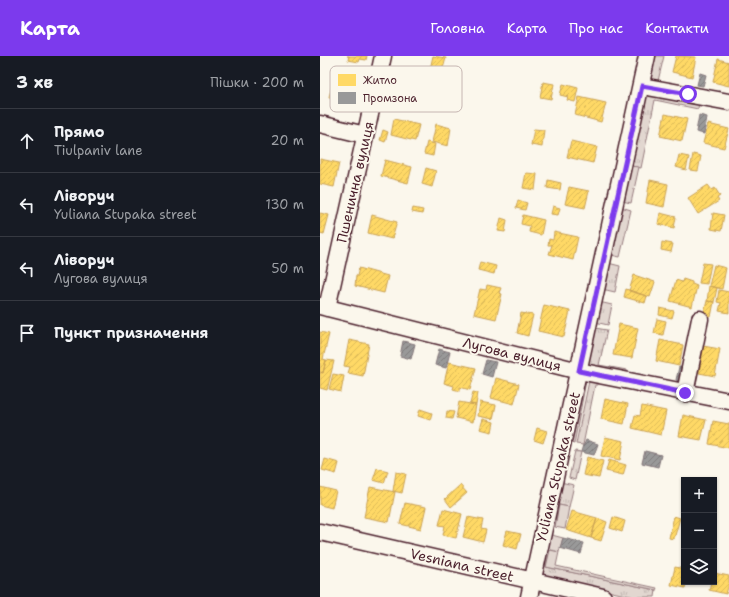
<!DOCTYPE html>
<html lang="uk">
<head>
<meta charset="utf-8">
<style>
  body { margin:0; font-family:"Shantell Sans",sans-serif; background:#20242c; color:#f1f3f6 }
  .controls { position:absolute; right:12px; bottom:12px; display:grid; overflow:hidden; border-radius:0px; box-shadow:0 1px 3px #0004 }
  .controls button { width:36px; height:36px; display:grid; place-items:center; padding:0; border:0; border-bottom:1px solid #363941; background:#171b24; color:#f1f3f6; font:20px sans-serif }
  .stop { position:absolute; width:12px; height:12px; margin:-9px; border:3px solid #7c3aed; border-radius:50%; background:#fff }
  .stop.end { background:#7c3aed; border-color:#fff; box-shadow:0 1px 4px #0008 }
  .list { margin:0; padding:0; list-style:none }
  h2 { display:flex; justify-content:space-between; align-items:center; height:52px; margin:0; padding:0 16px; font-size:17px }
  h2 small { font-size:13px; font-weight:400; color:#9ea1a6 }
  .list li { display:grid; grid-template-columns:26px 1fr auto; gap:12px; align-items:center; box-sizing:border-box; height:64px; padding:0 16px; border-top:1px solid #363941 }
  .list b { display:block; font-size:15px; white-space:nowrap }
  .list p { margin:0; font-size:13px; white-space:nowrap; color:#9ea1a6 }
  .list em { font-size:13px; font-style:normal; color:#9ea1a6 }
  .icon { flex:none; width:22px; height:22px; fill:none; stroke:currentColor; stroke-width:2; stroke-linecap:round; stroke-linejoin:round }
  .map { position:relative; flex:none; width:409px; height:541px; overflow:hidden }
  header { display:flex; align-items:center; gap:24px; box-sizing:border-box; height:56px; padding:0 20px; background:#7c3aed; color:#fff }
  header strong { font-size:19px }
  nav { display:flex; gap:22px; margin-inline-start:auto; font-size:14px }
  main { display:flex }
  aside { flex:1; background:#171b24 }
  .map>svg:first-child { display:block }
  .grass { fill:url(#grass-tufts); stroke:#967b7e }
  .garden { fill:#e2d7d0; stroke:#967b7e }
  .homes { fill:url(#homes-hatch); stroke:#c9a154 }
  .industry { fill:url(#industry-hatch); stroke:#817478 }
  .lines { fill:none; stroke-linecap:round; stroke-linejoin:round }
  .minor-casing { stroke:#4a1f2b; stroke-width:19 }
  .minor { stroke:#fbf7ec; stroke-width:16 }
  .route { stroke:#7c3aed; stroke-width:5 }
  .labels { text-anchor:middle; stroke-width:4; stroke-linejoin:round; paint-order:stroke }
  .street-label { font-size:14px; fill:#4a1f2b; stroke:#fbf7ec }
  .key { fill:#fbf7ec; stroke:#c6b6b2; stroke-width:1 }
  .key-label { font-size:11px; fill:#4a1f2b }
</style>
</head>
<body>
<header>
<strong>Карта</strong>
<nav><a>Головна</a><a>Карта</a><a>Про нас</a><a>Контакти</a></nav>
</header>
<main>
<aside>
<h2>3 хв<small>Пішки · 200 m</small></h2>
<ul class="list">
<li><svg class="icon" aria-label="ahead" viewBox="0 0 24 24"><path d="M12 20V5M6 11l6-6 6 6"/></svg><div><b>Прямо</b><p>Tiulpaniv lane</p></div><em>20 m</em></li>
<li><svg class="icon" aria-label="left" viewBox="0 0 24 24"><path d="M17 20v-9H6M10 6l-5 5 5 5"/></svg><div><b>Ліворуч</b><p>Yuliana Stupaka street</p></div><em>130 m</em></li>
<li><svg class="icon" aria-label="left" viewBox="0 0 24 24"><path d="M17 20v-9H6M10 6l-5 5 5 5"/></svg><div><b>Ліворуч</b><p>Лугова вулиця</p></div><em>50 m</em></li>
<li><svg class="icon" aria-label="arrive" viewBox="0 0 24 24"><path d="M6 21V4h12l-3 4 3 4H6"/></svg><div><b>Пункт призначення</b></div></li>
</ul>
</aside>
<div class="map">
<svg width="409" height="541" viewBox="0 0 409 541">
  <defs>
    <pattern id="grass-tufts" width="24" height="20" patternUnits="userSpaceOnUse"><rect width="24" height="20" fill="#e2d7d0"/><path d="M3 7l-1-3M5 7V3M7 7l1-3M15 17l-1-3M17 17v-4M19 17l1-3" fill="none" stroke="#c3b8b3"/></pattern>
    <pattern id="homes-hatch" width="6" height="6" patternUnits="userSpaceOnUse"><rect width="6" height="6" fill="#ffd966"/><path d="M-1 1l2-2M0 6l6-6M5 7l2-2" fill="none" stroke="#dcba59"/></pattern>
    <pattern id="industry-hatch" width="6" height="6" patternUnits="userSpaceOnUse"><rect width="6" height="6" fill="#999"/><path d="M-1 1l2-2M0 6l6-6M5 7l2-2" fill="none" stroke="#7f7c7d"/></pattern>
  </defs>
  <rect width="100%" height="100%" fill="#fbf7ec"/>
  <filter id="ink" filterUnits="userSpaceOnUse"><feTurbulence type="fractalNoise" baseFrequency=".025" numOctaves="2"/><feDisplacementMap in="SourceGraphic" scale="8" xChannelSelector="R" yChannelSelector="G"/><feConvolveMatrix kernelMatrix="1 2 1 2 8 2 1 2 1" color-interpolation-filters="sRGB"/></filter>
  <g filter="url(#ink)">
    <path class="grass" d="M331,37L379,46L378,53L335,44L321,112L310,110L322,41Z
      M288,207L300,210L295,236L282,233Z
      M279,246L292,249L288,269L275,266Z
      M275,272L287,274L279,309L307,314L306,320L269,310L267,307Z
      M262,324L266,325L254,388L248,386Z
      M269,325L278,327L277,329H275L263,389L256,388Z
      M255,395L261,396L255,424L249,422Z
      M240,426L254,429L249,451L239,449L235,471L229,469Z
      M228,478L243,482L239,496L230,494L226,511L336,534L335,541H315L219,520Z"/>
    <path class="garden" d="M331,0H344L338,25L327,30Z
      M310,110L319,111L311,147L302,145Z
      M301,151L311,154L300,201L291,199Z
      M239,449L249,451L245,473L235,471Z
      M230,494L239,496L236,510L337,532L336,534L226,511Z"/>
    <path class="homes" d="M27,0H47L46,4L40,3L39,6L28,4L29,0Z
      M113,0L126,2L122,16L110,13Z
      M356,0L376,1L372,21L352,16Z
      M398,3L409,6V30L393,26Z
      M13,26L32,31L30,37L32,38L31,41H30L28,45L9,41Z
      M223,26L234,28L231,43L220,41Z
      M243,28L258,32L255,46L247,44L248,41L240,39Z
      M259,41L286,47L281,66L255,59Z
      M345,58L367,63L362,85L340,80Z
      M74,63L99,69L95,85L71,79Z
      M116,68L131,72L128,90L112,86Z
      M388,68L409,73L404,92L383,87Z
      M214,73L224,74L222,91L211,89Z
      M63,74L68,76L65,86L60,84Z
      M251,85L277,91L273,107L247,101Z
      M107,86L115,88L113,100L104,98Z
      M373,98L381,100L378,115L370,114Z
      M359,99L369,101L366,114L356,111Z
      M0,103L19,107L14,131L0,128Z
      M65,104L92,111L88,127L61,120Z
      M106,112L116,115L112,131L102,128Z
      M206,117L217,118L215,134L203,132Z
      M228,124L241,127L240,134L227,132Z
      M330,124L348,128L344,151L326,147Z
      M388,129L392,134L395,132L400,140L397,142L399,145L378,158L368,142Z
      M249,131L269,135L265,152L245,148Z
      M198,144L207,147L205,154L196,152Z
      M233,150L240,152L238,159L231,158Z
      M93,152L103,154L102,158L92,156Z
      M0,157L9,159L4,178L0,177Z
      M340,157L356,161L354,172L338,168Z
      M393,157L404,159L401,175L391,173Z
      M52,159L77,166L72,183L48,177Z
      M203,159L224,164L221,179L209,176L210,170L201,168Z
      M181,162L187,164L185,176L178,175Z
      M234,176L258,181L253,204L229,198L232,189H228L229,183L233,184Z
      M342,186L353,188L351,196L341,194Z
      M160,206L176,210L174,218L158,214Z
      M383,207L391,208L387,228L379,227Z
      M394,209L406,212L402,233L389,230Z
      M39,212L68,220L64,237L35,230L36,220H37Z
      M314,219L335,226L330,241L309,235Z
      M363,223L372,226V228L377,230L372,251L350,245L356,224L362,226Z
      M167,229L181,232L179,237L182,238L176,263L154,258L160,233L166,234Z
      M389,230L397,232L394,246L387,245Z
      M306,233L327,240L325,247L304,241Z
      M399,234L409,236V257L399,255L401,247L397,246Z
      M387,245L394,246L391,261L383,260Z
      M224,249L250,255L244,281L218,275Z
      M340,252L354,255L352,262L339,259Z
      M201,257L213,259L208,280L197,277Z
      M337,263L346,265L343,279L334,277Z
      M299,268L318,272L312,302L293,299Z
      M0,276L9,278L3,303L6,304L3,317L0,316Z
      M29,284L49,288L43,320L28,317L30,311L24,310Z
      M340,284L363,289L359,310L336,305Z
      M383,290L400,293L395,320L379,317Z
      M6,304L14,305L7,334L0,332V316L3,317Z
      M129,306L156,312L150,334L140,331V335L133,333L134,330L124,327Z
      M13,318L24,320L21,336L9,333Z
      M176,322L199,328L194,348L171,342Z
      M153,336L158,337L156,349L150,348Z
      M285,343L308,348L304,368L281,363Z
      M139,346L156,349L153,366L136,362Z
      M160,346L176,349L173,363L158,360Z
      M322,350L346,355L341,379L312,372L315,359L320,360Z
      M100,353L112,357L110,364L98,360Z
      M127,355L134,356L132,363L126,362Z
      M363,359L386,364L381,384L359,380Z
      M163,363L174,366L172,376L160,373Z
      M393,365L409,368V392L389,388Z
      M217,372L227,375L223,387L214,384Z
      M285,381L304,385L300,404L281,400Z
      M267,401L283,405L279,422L263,419Z
      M5,403L19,407L16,418L2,414Z
      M289,404L306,409L303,419L286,415Z
      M57,412L68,415L64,427L53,424Z
      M76,416L86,418L82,437L73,435Z
      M140,429L147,437L131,451L125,443Z
      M0,431L16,435L12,452L0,449Z
      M50,431L75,436L69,466L44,461Z
      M85,447L106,451L101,473L80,468Z
      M123,453L142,458L136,482L123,479L125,470L119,469Z
      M252,455L277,462L271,482L246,474Z
      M354,460L360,462L354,483L349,482Z
      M148,461L163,464L161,473L166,474L163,486L143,481Z
      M293,461L305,465L302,476L290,472Z
      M277,462L287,466L281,485L271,482Z
      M187,475L201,478L197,493L183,489Z
      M355,511L364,513V526H366L365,532L351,529Z
      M394,517L409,520V528L406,538L389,534L391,526H394Z"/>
    <path class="industry" d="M380,17L386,19L383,30L377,29Z
      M379,59L387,61L384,78L376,76Z
      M83,285L95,288L91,303L80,300Z
      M119,293L130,296L126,312L115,309Z
      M166,304L176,306L172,321L162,318Z
      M359,311L367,312L364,326L356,324Z
      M266,384L278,388L274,399L261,396L263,389H264Z
      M325,395L341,399L338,411L322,407Z
      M243,482L264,487L261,498L240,492Z"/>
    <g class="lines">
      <g class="minor-casing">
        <path id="minor" d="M322,30L409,46
          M0,68L45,79
          M0,250L259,315L409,345
          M7,252L63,0
          M365,337L380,263
          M0,476L283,541
          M209,541L327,0"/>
      </g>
      <use href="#minor" class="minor"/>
    </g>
  </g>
  <g class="lines" filter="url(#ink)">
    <path class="route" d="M365,337L259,315L322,30L368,38"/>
  </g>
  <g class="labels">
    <g class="street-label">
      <text transform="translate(35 126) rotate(-77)" y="5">Пшенична вулиця</text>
      <text transform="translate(192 298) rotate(14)" y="5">Лугова вулиця</text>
      <text transform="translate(238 411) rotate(-77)" y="5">Yuliana Stupaka street</text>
      <text transform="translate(142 509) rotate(13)" y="5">Vesniana street</text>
    </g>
  </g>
  <rect x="10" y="10" width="132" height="46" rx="6" class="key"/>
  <rect x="18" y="18" width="18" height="12" fill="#ffd966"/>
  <rect x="18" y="36" width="18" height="12" fill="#999"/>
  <g class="key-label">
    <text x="43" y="28">Житло</text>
    <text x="43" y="46">Промзона</text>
  </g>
</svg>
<div class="controls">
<button>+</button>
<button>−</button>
<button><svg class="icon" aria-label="layers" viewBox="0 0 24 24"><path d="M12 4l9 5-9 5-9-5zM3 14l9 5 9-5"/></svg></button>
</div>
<div class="stop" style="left:368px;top:38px"></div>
<div class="stop end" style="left:365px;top:337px"></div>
</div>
</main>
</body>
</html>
